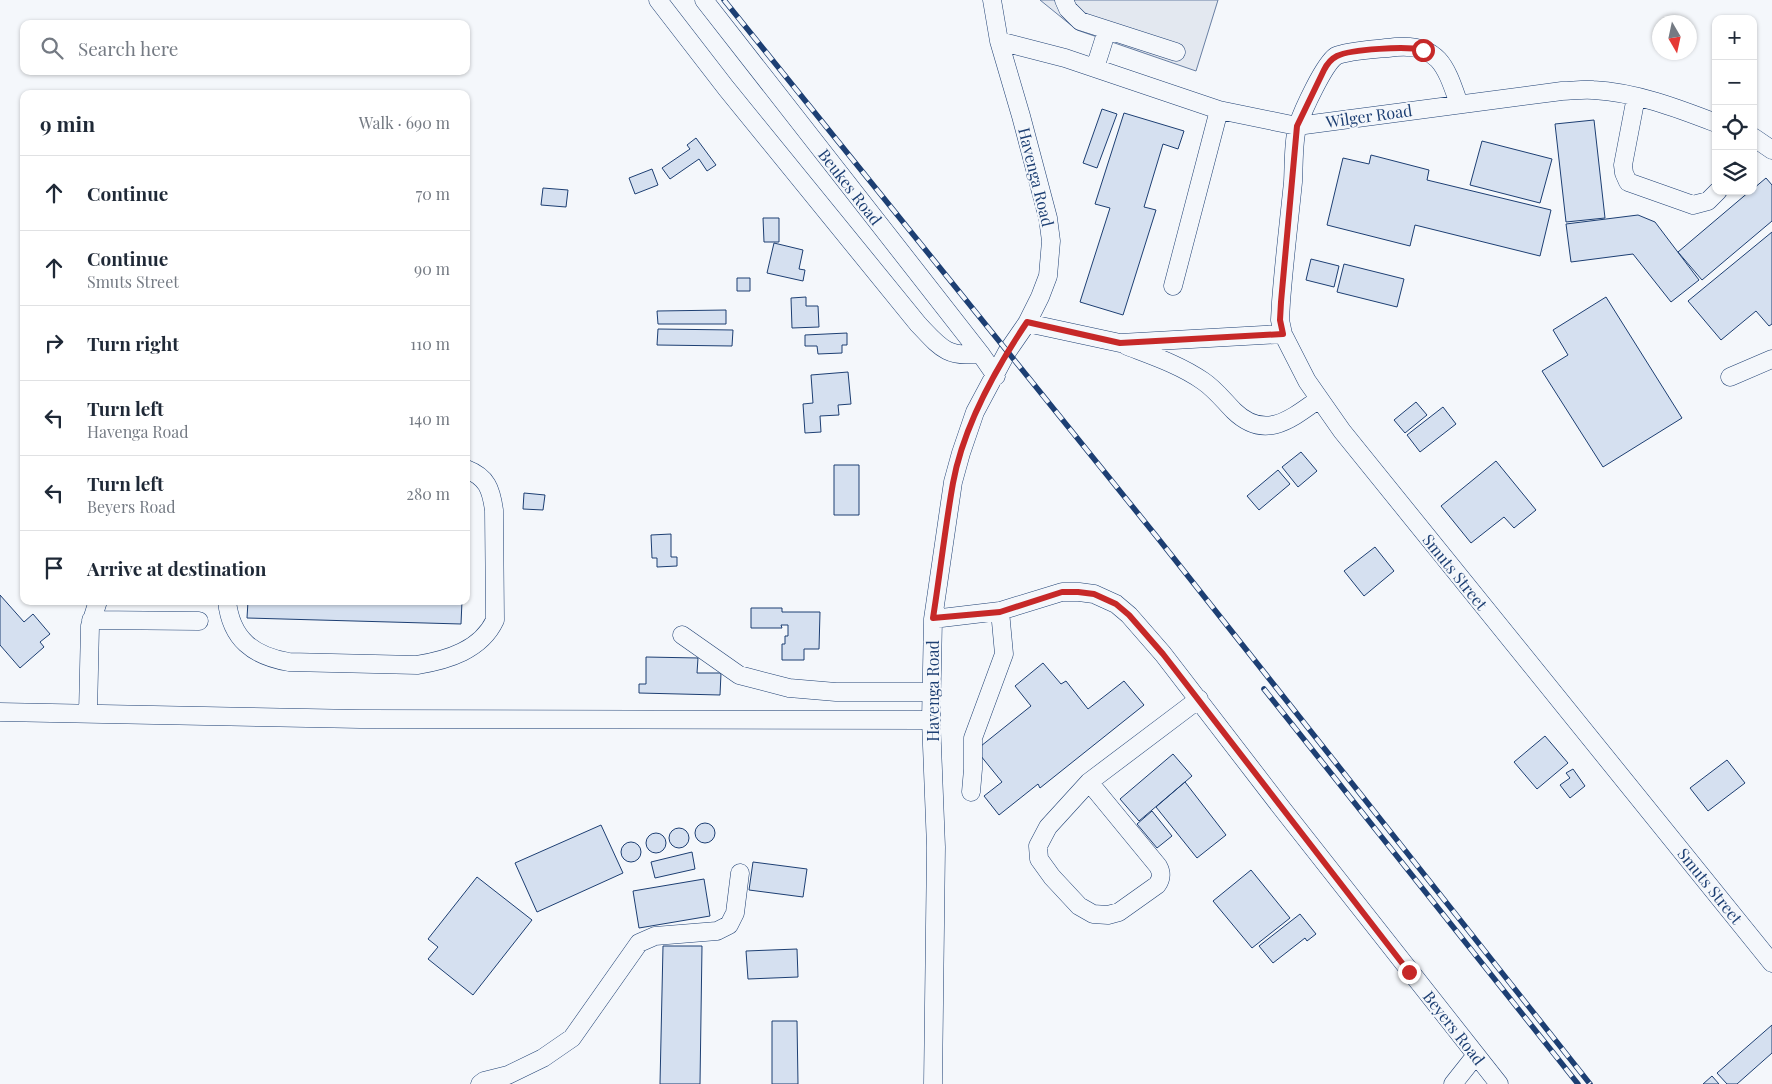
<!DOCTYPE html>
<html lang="en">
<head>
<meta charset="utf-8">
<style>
  body { margin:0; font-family:"Playfair Display",serif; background:#f6f6f7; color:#1f2937 }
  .controls { position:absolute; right:15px; top:15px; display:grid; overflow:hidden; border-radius:10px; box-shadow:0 1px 4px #0004 }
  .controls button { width:45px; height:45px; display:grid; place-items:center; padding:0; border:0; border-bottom:1px solid #e0e1e3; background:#fff; color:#1f2937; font:25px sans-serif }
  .compass { position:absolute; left:1652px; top:15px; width:45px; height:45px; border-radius:50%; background:#fff; box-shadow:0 1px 4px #0004; rotate:171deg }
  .stop { position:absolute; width:15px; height:15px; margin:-11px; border:4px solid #c62828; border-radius:50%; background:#fff }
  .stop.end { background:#c62828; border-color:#fff; box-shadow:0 1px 5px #0008 }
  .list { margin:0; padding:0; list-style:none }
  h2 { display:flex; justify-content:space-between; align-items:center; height:65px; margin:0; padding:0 20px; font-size:21px }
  h2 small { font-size:16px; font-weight:400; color:#747a83 }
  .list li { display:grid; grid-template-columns:32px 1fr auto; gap:15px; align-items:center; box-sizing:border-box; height:75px; padding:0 20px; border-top:1px solid #e0e1e3 }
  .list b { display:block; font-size:19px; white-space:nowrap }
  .list p { margin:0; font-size:16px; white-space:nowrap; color:#747a83 }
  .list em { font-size:16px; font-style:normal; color:#747a83 }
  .icon { flex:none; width:28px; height:28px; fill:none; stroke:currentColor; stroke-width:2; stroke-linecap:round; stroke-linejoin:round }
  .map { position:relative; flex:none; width:1772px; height:1084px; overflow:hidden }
  .search { position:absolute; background:#fff; box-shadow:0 1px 4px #0004; left:20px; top:20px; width:450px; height:55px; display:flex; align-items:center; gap:12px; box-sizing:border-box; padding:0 18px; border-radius:10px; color:#747a83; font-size:19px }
  .panel { position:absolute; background:#fff; box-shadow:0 1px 4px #0004; left:20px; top:90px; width:450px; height:515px; border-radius:10px }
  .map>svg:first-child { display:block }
  .parking { fill:#e3e8f0; stroke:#687fa3 }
  .building { fill:#d5e0f0; stroke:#1d3f73 }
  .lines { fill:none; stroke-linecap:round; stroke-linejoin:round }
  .minor-casing { stroke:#1d3f73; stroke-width:19 }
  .minor { stroke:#f4f7fb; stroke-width:18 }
  .rail-casing { stroke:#1d3f73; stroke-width:5.5 }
  .rail { stroke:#f4f7fb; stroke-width:4; stroke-dasharray:11; stroke-linecap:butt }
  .route { stroke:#c62828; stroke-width:6 }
  .labels { text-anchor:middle; stroke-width:4; stroke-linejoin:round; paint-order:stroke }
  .street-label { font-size:16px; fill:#1d3f73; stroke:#f4f7fb }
</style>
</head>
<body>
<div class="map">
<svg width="1772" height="1084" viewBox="0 0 1772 1084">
  <rect width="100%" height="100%" fill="#f4f7fb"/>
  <path class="parking" d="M1040,0H1218L1196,71L1077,30Z"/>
  <path class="building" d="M1102,109L1117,114L1097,168L1083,163Z
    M1124,113L1184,131L1178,149L1163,144L1144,207L1156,210L1123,315L1080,302L1110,208L1095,204Z
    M1594,120L1605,218L1566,222L1555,124Z
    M696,138L716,165L707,171L699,159L670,179L662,168L690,149L687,145Z
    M1482,141L1552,159L1540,203L1470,185Z
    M1371,155L1429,170L1427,180L1551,210L1540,256L1415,225L1410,246L1327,225L1343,158L1369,164Z
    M652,169L658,185L635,194L629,178Z
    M1766,178L1772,185V221L1702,280L1678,252L1750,191H1753V189Z
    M543,188L568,190L566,207L541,205Z
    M1638,215L1655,222L1699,280L1671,302L1633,254L1571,262L1566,224Z
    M763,218H779V242H764Z
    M1772,232V324L1769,326L1756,311L1721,340L1688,301Z
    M774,243L803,250L799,269L805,270L803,281L767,273Z
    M1311,259L1339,266L1334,287L1306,280Z
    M1344,264L1404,279L1397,307L1337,292Z
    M737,278H750V291H737Z
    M806,297V306H818L819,327L792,328L791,298Z
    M1606,297L1682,418L1603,467L1542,371L1568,355L1553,330Z
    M726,310V324H658L657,311Z
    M658,329L733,330L732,346L657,345Z
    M847,333V345H842V353L818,354L817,346H805V335Z
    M848,372L851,404L838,405L839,415L820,416L821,432L805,433L803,404L813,403L811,375Z
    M1416,402L1427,415L1405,433L1394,420Z
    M1443,407L1456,424L1420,452L1407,435Z
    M1301,452L1317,471L1298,487L1282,467Z
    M1496,461L1536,510L1514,528L1504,517L1471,543L1441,506Z
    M834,465H859V515H834Z
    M1278,470L1290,484L1259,510L1247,496Z
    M524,493L545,495L543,510L523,509Z
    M671,534V557H677V566L657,567V558H652L651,535Z
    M1375,547L1394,571L1364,596L1344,571Z
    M0,595L24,622L33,614L50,634L40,642L44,647L20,668L0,645Z
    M248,601H462L461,624L247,618Z
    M751,608H782V612H820L819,649H804V660H782V644H785V636H788V625H781L782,628H751Z
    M646,657L698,658L697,673H721L720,695L639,693V684H646Z
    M1043,663L1061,684L1066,681L1088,709L1124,681L1144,705L1040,788L1038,784L999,815L984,796L1002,782L976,750L1031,706L1015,686Z
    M1545,736L1568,763L1537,789L1514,762Z
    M1173,754L1192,776L1139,821L1120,799Z
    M1727,760L1745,783L1708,811L1690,788Z
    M1573,769L1585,786L1570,798L1560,785L1570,778L1566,773Z
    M1185,782L1226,835L1197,858L1156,807Z
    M1152,811L1172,836L1157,848L1137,824Z
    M695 833a10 10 0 1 1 20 0a10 10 0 1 1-20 0Z
    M601,825L623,873L537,912L515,863Z
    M669 838a10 10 0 1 1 20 0a10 10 0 1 1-20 0Z
    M646 843a10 10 0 1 1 20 0a10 10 0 1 1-20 0Z
    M621 852a10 10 0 1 1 20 0a10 10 0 1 1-20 0Z
    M692,852L695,869L655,878L651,862Z
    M753,862L807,869L803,897L749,890Z
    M1251,870L1290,918L1252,948L1213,901Z
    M477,877L532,920L473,995L428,959L438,947L428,939Z
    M704,879L710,916L639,928L633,891Z
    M1300,914L1316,934L1307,941L1305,938L1273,963L1259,946Z
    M663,946H702L700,1084H660Z
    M797,949L798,977L748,979L746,951Z
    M772,1021H797L798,1084H772Z
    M1772,1025V1053L1737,1084H1727L1717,1073Z
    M1712,1076L1719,1084H1703Z"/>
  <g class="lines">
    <g class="minor-casing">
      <path id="minor" d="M658,0L726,88L918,324C939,346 947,359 980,353
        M704,0L980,353L996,376
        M1064,0L1068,9L1080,21L1176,52
        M999,41L1065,58L1219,110L1297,126L1562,91C1572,91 1582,89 1593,90C1635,92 1677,108 1716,123
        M1095,68L1107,30
        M1636,97L1623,165L1624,173L1628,182L1693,205L1708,201L1718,191
        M1459,104C1447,70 1440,43 1396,47C1382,49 1348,50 1336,56C1324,64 1303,110 1298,125C1293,138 1294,166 1293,182C1289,222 1284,262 1281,302L1280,320L1283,334L1307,381L1342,431L1772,963
        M1753,137L1772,150
        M1173,286L1219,110
        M1027,323L1120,343L1283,334
        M1127,346C1153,356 1180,365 1203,381C1215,389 1224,401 1234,411C1265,441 1291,419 1319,399
        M1730,377L1772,359
        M227,601C231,639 253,656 289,662L417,665C448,660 481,650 495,620L494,510C491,489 487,477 466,469
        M933,619L1000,611L1062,592H1079L1094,594L1116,604L1129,615L1163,654L1280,806L1499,1084
        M91,620L199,621
        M682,635L739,675L789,688L836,692H931
        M0,712L360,719L931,720
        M88,713L90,626L98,601
        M1089,782L1158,866C1162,873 1162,878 1157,885L1119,912L1108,915L1093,914L1079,906L1052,877L1039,859L1038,846L1048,827L1089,782L1199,699
        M971,792L973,769V738L1004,654L1000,611
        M480,1084L484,1081L508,1075L543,1058L572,1038L639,943L655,936L717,931L729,925L735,913L740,873
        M933,1084L936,847L931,720L933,619L953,482L961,453L975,412L1007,352L1027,323L1040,297L1048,276L1051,241L1048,218L1021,116L999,41L992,0
        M1453,1084L1476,1055"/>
    </g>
    <use href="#minor" class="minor"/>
    <g class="rail-casing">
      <path id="rail" d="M724,0L1157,537L1590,1084
        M1264,689L1578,1084"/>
    </g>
    <use href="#rail" class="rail"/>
  </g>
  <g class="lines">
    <path class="route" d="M1409,972L1163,654L1129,615L1116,604L1094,594L1078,592H1062L1000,612L933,618C940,574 945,528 953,483C963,428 996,368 1027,322L1120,343L1283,334L1280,320L1281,302L1297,126L1324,70C1327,64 1331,59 1337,56C1351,49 1407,46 1423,50"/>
  </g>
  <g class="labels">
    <g class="street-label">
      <text transform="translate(1369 116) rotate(-8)" y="6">Wilger Road</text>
      <text transform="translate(1036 177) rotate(76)" y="6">Havenga Road</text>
      <text transform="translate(850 187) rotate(52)" y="6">Beukes Road</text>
      <text transform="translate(1455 572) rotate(51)" y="6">Smuts Street</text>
      <text transform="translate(933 691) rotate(-90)" y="6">Havenga Road</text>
      <text transform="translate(1710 886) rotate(51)" y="6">Smuts Street</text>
      <text transform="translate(1454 1028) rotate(52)" y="6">Beyers Road</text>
    </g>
  </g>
</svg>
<div class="controls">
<button>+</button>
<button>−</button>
<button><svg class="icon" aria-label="locate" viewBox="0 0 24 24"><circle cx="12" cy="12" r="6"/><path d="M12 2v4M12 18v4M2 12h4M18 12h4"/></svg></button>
<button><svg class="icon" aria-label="layers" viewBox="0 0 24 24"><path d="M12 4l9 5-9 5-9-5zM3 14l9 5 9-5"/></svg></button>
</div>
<svg class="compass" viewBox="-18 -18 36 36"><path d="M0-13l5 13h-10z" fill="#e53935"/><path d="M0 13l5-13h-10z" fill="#747a83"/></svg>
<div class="stop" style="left:1423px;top:50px"></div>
<div class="stop end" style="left:1409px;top:972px"></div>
<div class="search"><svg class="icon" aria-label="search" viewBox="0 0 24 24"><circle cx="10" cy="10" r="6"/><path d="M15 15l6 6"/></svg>Search here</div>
<section class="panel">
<h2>9 min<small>Walk · 690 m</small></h2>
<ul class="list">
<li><svg class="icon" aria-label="ahead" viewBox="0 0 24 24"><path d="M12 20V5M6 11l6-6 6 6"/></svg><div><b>Continue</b></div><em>70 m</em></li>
<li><svg class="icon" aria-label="ahead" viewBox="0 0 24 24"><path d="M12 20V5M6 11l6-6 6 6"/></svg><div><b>Continue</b><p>Smuts Street</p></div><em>90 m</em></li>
<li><svg class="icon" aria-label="right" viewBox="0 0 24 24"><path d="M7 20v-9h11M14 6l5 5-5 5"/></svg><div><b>Turn right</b></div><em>110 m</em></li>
<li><svg class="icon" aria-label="left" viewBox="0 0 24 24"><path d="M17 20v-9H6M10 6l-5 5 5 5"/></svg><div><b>Turn left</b><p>Havenga Road</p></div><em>140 m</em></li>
<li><svg class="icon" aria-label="left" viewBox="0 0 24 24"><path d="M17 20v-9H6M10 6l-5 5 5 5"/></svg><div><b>Turn left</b><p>Beyers Road</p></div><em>280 m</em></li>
<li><svg class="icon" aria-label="arrive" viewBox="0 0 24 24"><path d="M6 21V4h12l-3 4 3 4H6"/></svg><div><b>Arrive at destination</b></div></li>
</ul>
</section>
</div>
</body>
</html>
